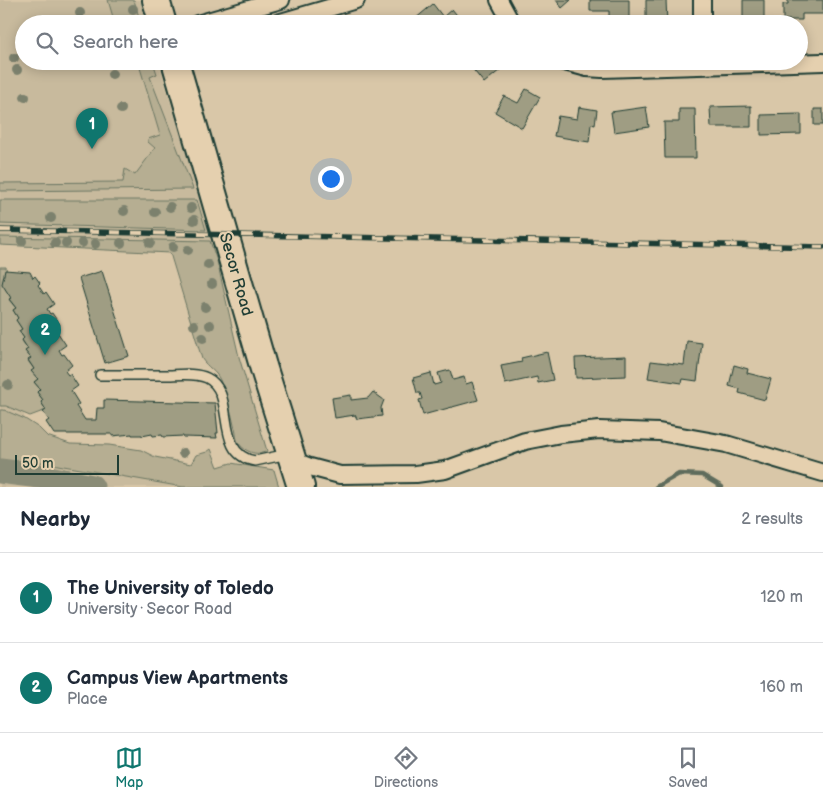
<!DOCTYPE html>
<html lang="en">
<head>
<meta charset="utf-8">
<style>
  body { margin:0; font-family:"Balsamiq Sans",sans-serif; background:#f6f6f7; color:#1f2937 }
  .scale { position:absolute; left:15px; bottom:12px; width:104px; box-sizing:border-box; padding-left:5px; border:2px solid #1f3d34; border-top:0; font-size:14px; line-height:18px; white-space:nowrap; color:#1f3d34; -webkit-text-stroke:4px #e5d0af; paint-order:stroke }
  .you { position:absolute; left:330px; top:178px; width:18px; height:18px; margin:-12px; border:4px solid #fff; border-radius:50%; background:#1a73e8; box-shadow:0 0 0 8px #1a73e833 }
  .badge { display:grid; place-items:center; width:32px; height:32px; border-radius:50%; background:#0f766e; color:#fff; font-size:16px; font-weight:700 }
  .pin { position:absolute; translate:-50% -41px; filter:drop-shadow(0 1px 2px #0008) }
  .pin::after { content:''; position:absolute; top:26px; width:18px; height:15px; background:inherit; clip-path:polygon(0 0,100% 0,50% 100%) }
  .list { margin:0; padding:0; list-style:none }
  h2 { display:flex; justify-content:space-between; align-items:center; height:65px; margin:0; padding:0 20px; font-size:21px }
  h2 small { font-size:16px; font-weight:400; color:#747a83 }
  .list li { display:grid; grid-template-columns:32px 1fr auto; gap:15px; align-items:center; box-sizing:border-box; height:90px; padding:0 20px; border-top:1px solid #e0e1e3 }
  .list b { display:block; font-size:19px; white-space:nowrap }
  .list p { margin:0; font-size:16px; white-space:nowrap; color:#747a83 }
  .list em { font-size:16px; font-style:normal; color:#747a83 }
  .icon { flex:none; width:28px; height:28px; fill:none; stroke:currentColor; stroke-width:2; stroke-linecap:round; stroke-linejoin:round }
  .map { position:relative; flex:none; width:823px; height:487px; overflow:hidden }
  .search { position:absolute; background:#fff; box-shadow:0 2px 12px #0003; left:15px; right:15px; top:15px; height:55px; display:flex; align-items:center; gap:12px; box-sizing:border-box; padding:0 18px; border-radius:28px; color:#747a83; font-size:19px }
  .sheet { height:245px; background:#fff }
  nav { display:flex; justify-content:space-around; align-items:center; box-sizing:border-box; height:70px; border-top:1px solid #e0e1e3; background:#fff; font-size:14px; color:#747a83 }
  nav a { display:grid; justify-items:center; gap:2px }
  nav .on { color:#0f766e }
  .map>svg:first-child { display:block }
  .built { fill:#c8ba9d }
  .green { fill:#b6ae92; stroke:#6a7663 }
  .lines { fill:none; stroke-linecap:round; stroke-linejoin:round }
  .stream { stroke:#5f6c5c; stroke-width:4.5 }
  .river { stroke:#8a8c77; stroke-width:25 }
  .building { fill:#9f9d83; stroke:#1f3d34 }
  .lane-casing { stroke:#1f3d34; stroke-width:12 }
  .street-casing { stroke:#1f3d34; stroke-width:20 }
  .primary-casing { stroke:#1f3d34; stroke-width:30 }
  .lane { stroke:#e5d0af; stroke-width:9 }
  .street { stroke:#e5d0af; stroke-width:16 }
  .primary { stroke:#e5d0af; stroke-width:26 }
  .rail-casing { stroke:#1f3d34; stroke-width:5.5 }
  .rail { stroke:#e5d0af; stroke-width:4; stroke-dasharray:11; stroke-linecap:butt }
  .tree { fill:#7b816d }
  .labels { text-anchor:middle; stroke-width:4; stroke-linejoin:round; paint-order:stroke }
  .street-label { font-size:16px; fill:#1f3d34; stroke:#e5d0af }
</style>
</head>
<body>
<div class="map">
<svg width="823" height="487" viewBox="0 0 823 487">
  <rect width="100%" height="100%" fill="#d9c7a8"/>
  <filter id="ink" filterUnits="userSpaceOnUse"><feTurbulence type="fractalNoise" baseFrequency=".02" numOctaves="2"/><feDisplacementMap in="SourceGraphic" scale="10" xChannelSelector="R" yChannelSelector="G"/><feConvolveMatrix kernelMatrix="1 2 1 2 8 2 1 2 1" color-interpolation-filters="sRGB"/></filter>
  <g filter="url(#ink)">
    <path class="built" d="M0,0H140L147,24H24V61H158L213,241L0,237Z
      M0,327L25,419L35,461L183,487H0Z"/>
    <path class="green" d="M108,0H134L141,24H115Z
      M138,61L153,62L157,74L150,77L193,189L0,191V183L123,182L125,169L135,175L155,148L148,142V139L160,135Z
      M0,200H197L206,230L0,224Z
      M0,237L210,241L217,261L239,357L267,451C257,457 242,451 237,440C236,436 236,430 234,425C231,410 226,394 220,380C216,371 207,367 202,359L170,253L0,245Z
      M0,267H6L11,298L9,300L16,308L13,310L18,318L16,320L22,329L19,331L24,338L22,341L28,349L25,351L31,358L28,361L34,369L32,371L38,379L34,382L40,389L37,392L43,400L41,402L46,410L30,416L6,406H0Z
      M0,410H4L25,419L39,428L47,436L70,444L109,445L141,450L155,457L191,464L196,455L207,452L211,449L218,467L231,463L274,470L279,487H183L35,461H0Z"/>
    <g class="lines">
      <path class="stream" d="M656,487L679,474L702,475L722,487"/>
      <path class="river" d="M0,471L39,476L92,487"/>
    </g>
    <path class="building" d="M556,0H571L562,8Z
      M590,0H629V24H609V11H590Z
      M646,0H666L667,24H646Z
      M743,0H764V21H743Z
      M788,0H823V14H802V20H783V4H788Z
      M433,4L443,17L452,9L464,24H409Z
      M466,61H492L500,70L484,83Z
      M526,89L540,97L522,128L495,112L504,96L518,103Z
      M751,106V127H711L710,107Z
      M579,107L597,110L595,125L591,124L589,142L554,136L558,116L577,119Z
      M646,107L649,127L614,132L611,112Z
      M679,109H695L696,158H665L664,122H679Z
      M814,109H823V125H814Z
      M801,114V134L761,135V115Z
      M5,270L30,272L33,278L35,276L40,283L38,285L44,294L46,292L54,304L47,309L50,314L52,313L60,325L53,330L56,335L58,333L66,345L59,350L62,355L64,354L72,365L65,371L68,375L70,374L78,386L71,391L79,404L76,406L85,420H96L97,408H104V400L215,403L218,433H216L217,438L183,437V436L163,437L162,435L153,436L152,434L142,436V435H132V434L112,436V434H54L46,422L49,420L43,412L46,410L41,402L43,400L37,392L40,389L34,382L38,379L31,371L34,369L28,360L31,358L25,351L28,349L22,340L24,338L19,331L22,329L16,320L18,318L13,310L16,308L9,299L11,298L2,284Z
      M102,271L129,356L105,363L79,278Z
      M687,341L702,343L697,381L683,379L682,383L648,378L651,361L684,365Z
      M547,352L553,380L538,383L537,377L505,384L501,366L522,362L521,358Z
      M626,356V376L576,378L575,358Z
      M734,365L748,369L747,373L771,379L765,400L739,393L740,389L729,386Z
      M450,370L453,380L464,377L466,384L472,382L478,400L423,415L419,400L422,399L420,393H417L413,378L431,373L434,385L441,383L438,373Z
      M373,392L384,400L381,408L382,416L357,419L355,415L335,418L332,398L351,395V400L368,398Z"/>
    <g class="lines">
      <g class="lane-casing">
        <path id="lane" d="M100,375C121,375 143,375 165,375C177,375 195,372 207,378C238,393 212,454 255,461L288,454"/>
      </g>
      <g class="street-casing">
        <path id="street" d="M499,0L512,24
          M702,0V24
          M197,24L281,0
          M274,24L356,0
          M561,61L587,68L602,69L823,62
          M292,460L310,467L340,475L416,474L445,470L525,441L561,434L599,430L659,432L726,444L823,473"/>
      </g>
      <g class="primary-casing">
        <path id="primary" d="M156,0L163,24
          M175,61L263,366L301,487"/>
      </g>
      <use href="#lane" class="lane"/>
      <use href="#street" class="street"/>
      <use href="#primary" class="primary"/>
      <g class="rail-casing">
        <path id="rail" d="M0,230L823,247"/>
      </g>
      <use href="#rail" class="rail"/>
    </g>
    <g class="tree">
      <circle cx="133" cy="9" r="5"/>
      <circle cx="80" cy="13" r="5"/>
      <circle cx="14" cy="58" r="5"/>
      <circle cx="17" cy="70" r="5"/>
      <circle cx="112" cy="74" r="5"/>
      <circle cx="25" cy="97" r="5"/>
      <circle cx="121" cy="109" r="5"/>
      <circle cx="170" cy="207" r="5"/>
      <circle cx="191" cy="208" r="5"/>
      <circle cx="124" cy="211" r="5"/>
      <circle cx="155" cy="212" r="5"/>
      <circle cx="51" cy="218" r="5"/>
      <circle cx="194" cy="220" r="5"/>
      <circle cx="22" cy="241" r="5"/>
      <circle cx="55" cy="243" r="5"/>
      <circle cx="66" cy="243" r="5"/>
      <circle cx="82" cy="243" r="5"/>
      <circle cx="121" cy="243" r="5"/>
      <circle cx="150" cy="243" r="5"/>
      <circle cx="95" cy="244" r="5"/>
      <circle cx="173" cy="247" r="5"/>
      <circle cx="188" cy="250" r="5"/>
      <circle cx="208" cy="265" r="5"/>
      <circle cx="212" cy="284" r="5"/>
      <circle cx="205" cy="307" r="5"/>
      <circle cx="194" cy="325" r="5"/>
      <circle cx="210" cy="325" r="5"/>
      <circle cx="203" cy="338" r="5"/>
      <circle cx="8" cy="385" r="5"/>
      <circle cx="183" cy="453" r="5"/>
    </g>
  </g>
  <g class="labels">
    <g class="street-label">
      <text transform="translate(237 274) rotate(74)" y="6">Secor Road</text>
    </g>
  </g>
</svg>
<div class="scale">50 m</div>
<div class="you"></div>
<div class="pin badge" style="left:92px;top:149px">1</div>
<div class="pin badge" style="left:45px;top:355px">2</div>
<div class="search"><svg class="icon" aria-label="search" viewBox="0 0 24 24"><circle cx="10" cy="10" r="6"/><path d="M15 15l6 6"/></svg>Search here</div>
</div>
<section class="sheet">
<h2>Nearby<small>2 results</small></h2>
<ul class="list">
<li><span class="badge">1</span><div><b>The University of Toledo</b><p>University · Secor Road</p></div><em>120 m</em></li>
<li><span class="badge">2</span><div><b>Campus View Apartments</b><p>Place</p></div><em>160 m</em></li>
</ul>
</section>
<nav>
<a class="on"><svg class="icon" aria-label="map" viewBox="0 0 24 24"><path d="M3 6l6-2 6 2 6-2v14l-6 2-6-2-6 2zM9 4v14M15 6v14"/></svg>Map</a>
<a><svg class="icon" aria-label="directions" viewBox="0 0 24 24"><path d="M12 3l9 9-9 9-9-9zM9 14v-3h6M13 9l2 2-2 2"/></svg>Directions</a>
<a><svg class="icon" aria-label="saved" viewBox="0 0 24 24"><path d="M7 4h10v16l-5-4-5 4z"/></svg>Saved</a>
</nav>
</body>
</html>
